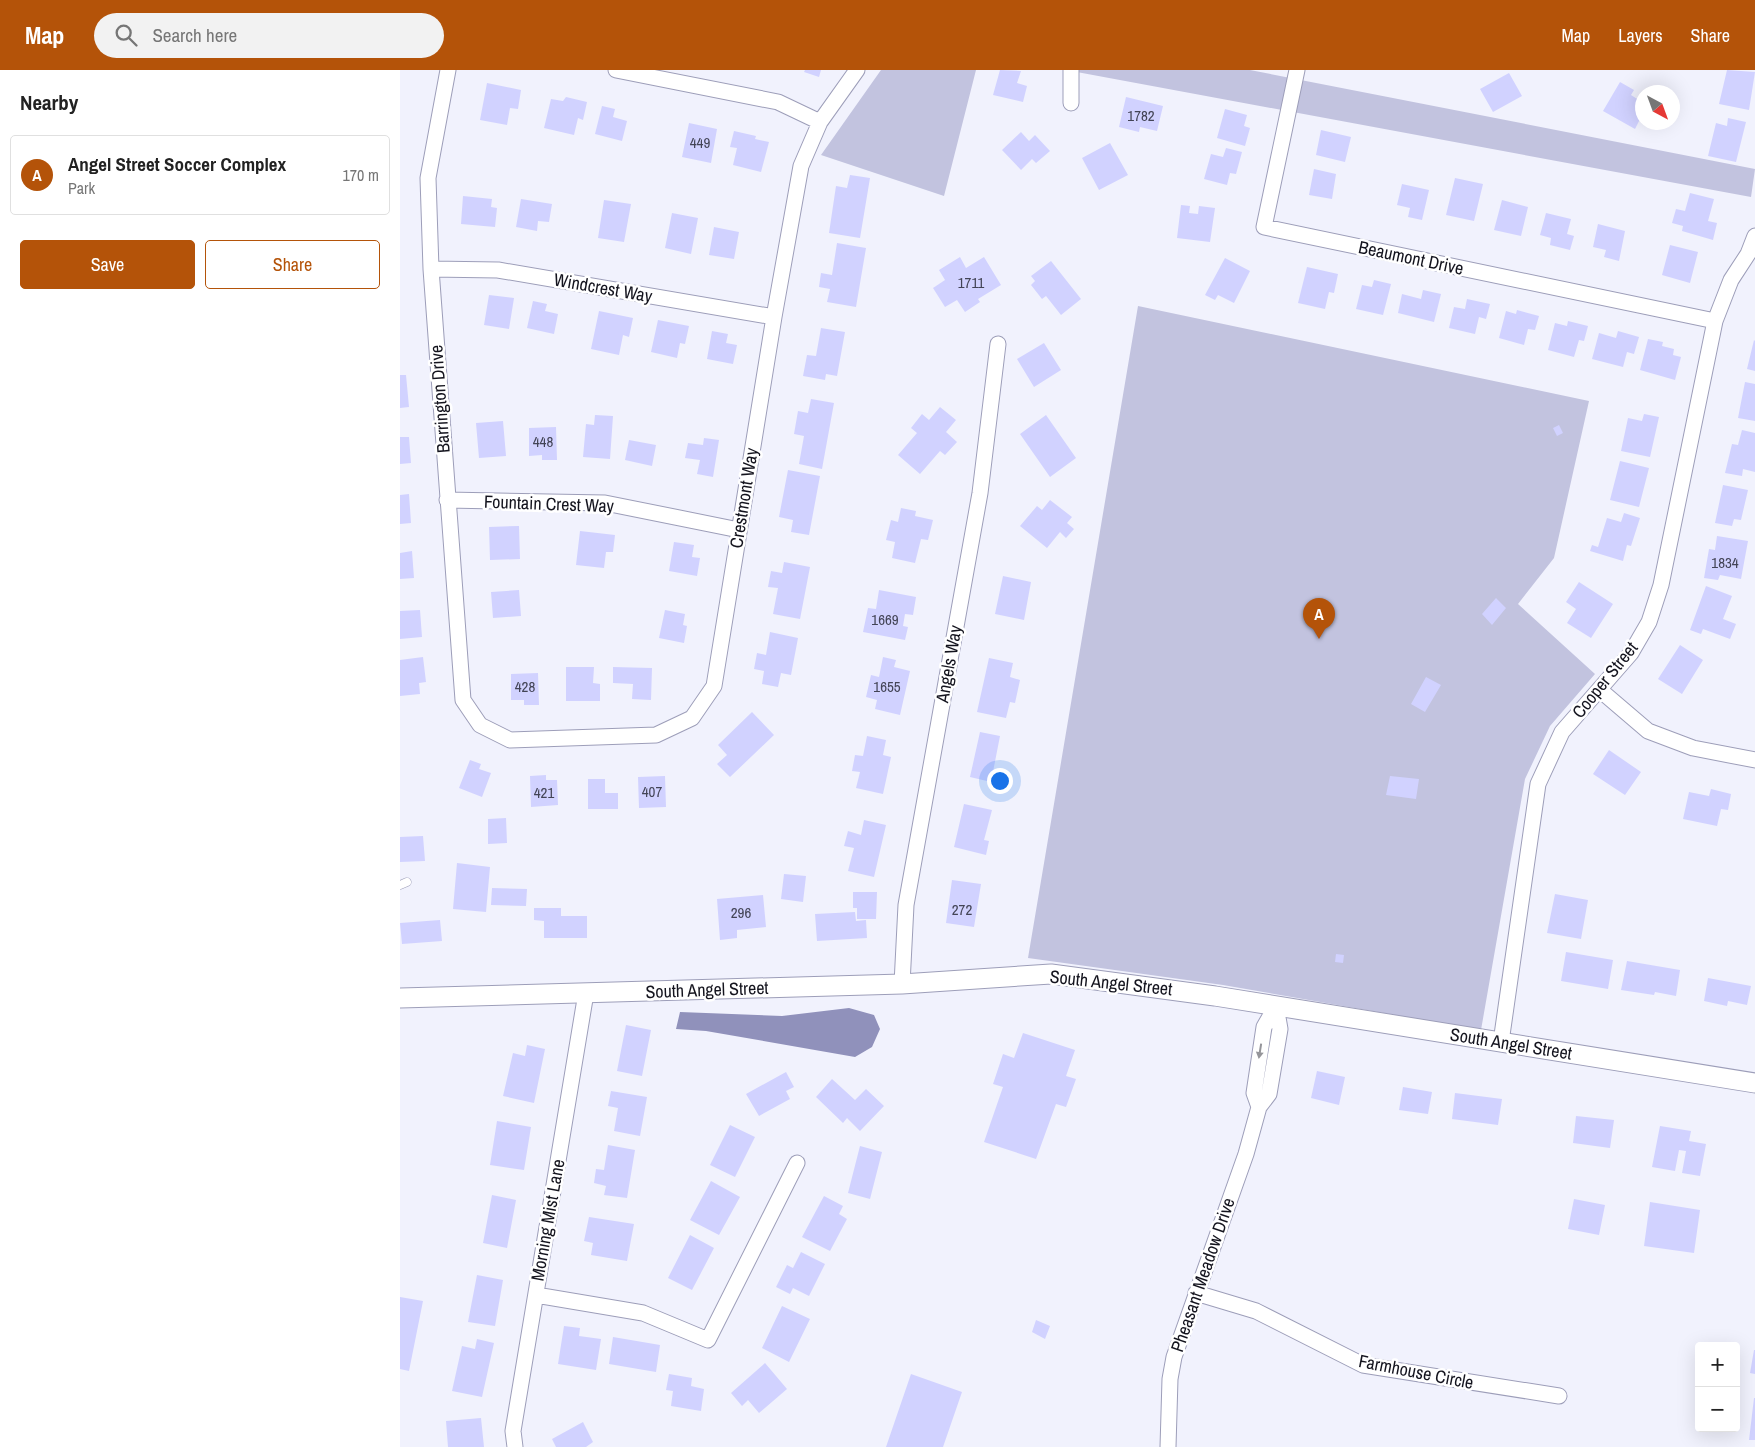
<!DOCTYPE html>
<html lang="en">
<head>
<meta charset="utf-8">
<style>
  body { margin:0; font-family:"Archivo Narrow",sans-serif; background:#f2f2f2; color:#222 }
  .controls { position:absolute; right:15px; bottom:15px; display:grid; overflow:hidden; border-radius:5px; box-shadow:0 5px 20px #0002 }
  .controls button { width:45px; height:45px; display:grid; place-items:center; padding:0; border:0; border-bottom:1px solid #e0e0e0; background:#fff; color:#222; font:25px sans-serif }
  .compass { position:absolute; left:1235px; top:15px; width:45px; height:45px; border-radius:50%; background:#fff; box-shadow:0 5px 20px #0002; rotate:139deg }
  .you { position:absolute; left:599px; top:710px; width:18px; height:18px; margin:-12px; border:4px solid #fff; border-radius:50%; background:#1a73e8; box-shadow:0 0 0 8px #1a73e833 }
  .badge { display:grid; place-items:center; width:32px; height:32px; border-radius:50%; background:#b45309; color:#fff; font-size:16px; font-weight:700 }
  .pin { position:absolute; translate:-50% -41px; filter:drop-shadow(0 1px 2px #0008) }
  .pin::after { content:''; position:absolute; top:26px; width:18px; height:15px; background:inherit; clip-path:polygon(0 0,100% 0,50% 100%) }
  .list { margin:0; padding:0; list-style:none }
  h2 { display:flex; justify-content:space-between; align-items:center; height:65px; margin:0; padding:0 20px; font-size:21px }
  h2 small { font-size:16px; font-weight:400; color:#767676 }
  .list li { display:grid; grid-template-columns:32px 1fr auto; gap:15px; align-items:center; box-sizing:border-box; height:80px; margin:0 10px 10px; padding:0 10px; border:1px solid #e0e0e0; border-radius:5px }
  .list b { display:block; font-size:19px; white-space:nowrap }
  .list p { margin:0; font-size:16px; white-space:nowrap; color:#767676 }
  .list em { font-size:16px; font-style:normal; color:#767676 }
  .actions { display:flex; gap:10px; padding:15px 20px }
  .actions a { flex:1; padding:11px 0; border:1px solid #b45309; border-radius:5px; text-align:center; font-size:18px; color:#b45309 }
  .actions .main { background:#b45309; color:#fff }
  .icon { flex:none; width:28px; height:28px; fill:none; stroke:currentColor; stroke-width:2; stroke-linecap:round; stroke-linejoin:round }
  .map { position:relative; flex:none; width:1355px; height:1377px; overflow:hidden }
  header { display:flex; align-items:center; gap:30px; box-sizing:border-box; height:70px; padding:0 25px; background:#b45309; color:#fff }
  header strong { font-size:24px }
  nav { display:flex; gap:28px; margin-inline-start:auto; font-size:18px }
  .search { width:350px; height:45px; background:#f2f2f2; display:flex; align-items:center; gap:12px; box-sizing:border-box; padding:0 18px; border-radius:28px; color:#767676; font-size:19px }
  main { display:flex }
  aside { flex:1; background:#fff }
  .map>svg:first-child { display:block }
  .green { fill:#c2c3df }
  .water { fill:#9091bb }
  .building { fill:#d1d2ff }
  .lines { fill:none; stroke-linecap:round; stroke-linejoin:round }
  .service-casing { stroke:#9d9eb9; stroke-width:9 }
  .minor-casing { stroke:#9d9eb9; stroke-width:17 }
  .tertiary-casing { stroke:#9d9eb9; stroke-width:21 }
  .service { stroke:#fff; stroke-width:8 }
  .minor { stroke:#fff; stroke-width:15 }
  .tertiary { stroke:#fff; stroke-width:19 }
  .oneway { fill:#95959a }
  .labels { text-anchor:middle; stroke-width:5; stroke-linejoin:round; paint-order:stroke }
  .number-label { font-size:15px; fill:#434456 }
  .street-label { font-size:18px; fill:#14141e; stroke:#fff }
</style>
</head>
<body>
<header>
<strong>Map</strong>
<div class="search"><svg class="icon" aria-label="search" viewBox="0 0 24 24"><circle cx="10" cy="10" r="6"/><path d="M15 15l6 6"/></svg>Search here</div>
<nav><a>Map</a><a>Layers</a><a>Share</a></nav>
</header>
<main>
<aside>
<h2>Nearby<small></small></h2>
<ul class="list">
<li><span class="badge">A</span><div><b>Angel Street Soccer Complex</b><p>Park</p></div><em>170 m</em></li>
</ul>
<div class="actions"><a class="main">Save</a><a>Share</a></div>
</aside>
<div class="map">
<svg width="1355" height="1377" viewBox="0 0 1355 1377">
  <rect width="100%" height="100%" fill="#f1f2fd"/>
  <path class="green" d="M481,0H576L544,126L421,85Z
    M666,0H850L1355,99L1351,127Z
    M738,236L1189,331L1154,488L1118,534L1195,604L1150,656L1125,709L1081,960L823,915L628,888Z"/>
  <path class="water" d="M449,938L474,945L480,959L472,977L455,987L306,961L276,959L280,942L382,946Z"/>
  <path class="building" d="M405,0H421L419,7L404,2Z
    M600,0L621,1L617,13L627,16L623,32L593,25Z
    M1327,0L1355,2L1349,40L1319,34Z
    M1109,3L1122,26L1093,42L1080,19Z
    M1220,12L1234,20L1231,25L1242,32V45L1235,59L1203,41Z
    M87,13L121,20L118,39L110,38L107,55L80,50Z
    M166,27L187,32L183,50L178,48L174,65L144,58L151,29L163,31Z
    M726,27L763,36L757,61L740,57L739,62L719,57Z
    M202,36L215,39L213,47L227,51L222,71L195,64Z
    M825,39L847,45L844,56L850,58L845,76L817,68Z
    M1328,48L1346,52L1336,92L1308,86L1316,53L1327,56Z
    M289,53L317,59L311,93L282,87Z
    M921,60L951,67L945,92L916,85Z
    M334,61L356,66L355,69L369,72L361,102L333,95L337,78L330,77Z
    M621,62L629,71L635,65L650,81L636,93L632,89L621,100L602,80Z
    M710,73L728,105L699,120L682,88Z
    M826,78L842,82L836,104L830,103L827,115L804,109L811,84L823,87Z
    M914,99L936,104L932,129L909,125Z
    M450,105L470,108L460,168L429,163L436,116L447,118Z
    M1055,108L1083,114L1074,151L1046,145Z
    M1002,114L1029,120L1022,150L1008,147L1010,138L997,135Z
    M1290,123L1314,129L1308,151L1317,153L1313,170L1282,161L1283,156L1272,153L1276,139L1285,141Z
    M63,126L92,129L91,137L97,138L95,157L61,154Z
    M121,129L152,134L149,152L138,151L137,161L116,157Z
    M204,130L231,134L224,172L198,168Z
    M1102,130L1128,137L1121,166L1094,160Z
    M781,135L790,136L789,143L798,144L799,136L815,138L810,172L777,168Z
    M272,143L298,148L291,184L265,178Z
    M1146,143L1171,149L1167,164L1174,166L1170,180L1150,175L1151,168L1140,165Z
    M1198,154L1225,161L1219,191L1204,187L1206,180L1193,177Z
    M314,157L339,162L334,189L309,185Z
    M437,173L466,178L456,237L427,232L430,219L419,217L421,203L432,205Z
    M1270,175L1298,182L1290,213L1262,205Z
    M560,187L566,198L584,187L601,215L578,229L580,232L565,242L557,230L545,237L533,218L545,210L539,200Z
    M825,188L850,201L834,233L818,225L815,230L805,225Z
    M651,191L681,229L661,245L646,226L642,229L631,215L635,211L631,206Z
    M907,197L938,204L934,223L929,222L925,239L898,233Z
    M974,210L991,214L983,245L956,239L962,215L972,217Z
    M1023,220L1041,224L1034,252L998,243L1002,224L1021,229Z
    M89,225L114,228L109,259L84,255Z
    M1067,229L1090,234L1086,249L1079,247L1075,264L1049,258L1054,237L1065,239Z
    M133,231L147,234L145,241L158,244L154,264L127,258Z
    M1117,240L1139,246L1135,260L1128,259L1124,275L1099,268L1106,241L1116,244Z
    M199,241L233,248L229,267L223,265L219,285L191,279Z
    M258,250L289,256L285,274L280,273L277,288L251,282Z
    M1168,251L1188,256L1184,271L1179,270L1174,287L1148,280L1155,253L1167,256Z
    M421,258L445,262L437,306L426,304L425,310L403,306L407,285L416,286Z
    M312,261L328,264L326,273L337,275L333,294L307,289Z
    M1218,261L1239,267L1234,284L1227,282L1223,297L1192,289L1199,263L1216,268Z
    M1248,269L1263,272L1262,276L1274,279L1273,285L1281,287L1275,310L1240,300Z
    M1354,270L1355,271V301L1347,299Z
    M644,273L661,300L634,317L617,289Z
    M0,305H6L9,337L0,338Z
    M1345,312L1355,314V351L1338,348Z
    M411,329L434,333L422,399L399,394L404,366L394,364L398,341L408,343Z
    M540,337L556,350L546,362L557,372L545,385L540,381L520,404L498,385L517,363L511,358L522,344L529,350Z
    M1244,344L1259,347L1250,387L1221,381L1228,348L1242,351Z
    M195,345L213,346L210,389L183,387L186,354L194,355Z
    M646,345L676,388L650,407L620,364Z
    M103,351L106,386L79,388L76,353Z
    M1159,355L1163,363L1157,366L1153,358Z
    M156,357L157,390H142V385L129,386V358Z
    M1342,360L1355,363V402L1343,399L1342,406L1325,403L1332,374L1338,375Z
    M0,367H9L11,393L0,394Z
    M304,368L319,370L313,407L297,404L300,390L285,388L288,373L303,375Z
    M229,370L256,375L252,396L225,390Z
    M1220,391L1249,398L1239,437L1210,430Z
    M388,400L420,406L409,465L391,462L393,450L379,447Z
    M1323,415L1348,420L1341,450L1334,449L1332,456L1315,453Z
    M9,424L11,453L0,454V425Z
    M650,430L672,447L667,453L674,459L666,468L660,462L647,478L620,456L637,436L642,440Z
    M501,438L516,441L515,446L533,450L528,470L521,469L515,493L492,488L495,472L486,470L491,450L498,452Z
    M1224,443L1240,448L1231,476L1227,475L1223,491L1190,481L1192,475L1198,477L1207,448L1221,452Z
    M119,456L120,489L90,490L89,457Z
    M180,461L215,465L213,482H206L204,498L176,495Z
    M1317,466L1348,471L1341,509L1320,505L1318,510L1304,508L1309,479L1315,480Z
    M274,472L294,475L292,487L300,488L297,506L269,501Z
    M12,481L14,508L0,509V483Z
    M384,492L410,497L400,549L373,544L378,518L368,517L371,501L382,503Z
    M603,506L631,512L624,550L595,544Z
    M1179,512L1213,534L1191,568L1167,553L1176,539L1166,532Z
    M1306,516L1332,526L1323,549L1336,554L1330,569L1303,559L1301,564L1290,560Z
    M119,520L121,546L93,548L91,522Z
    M479,520L516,527L513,545L505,544L503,556L508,557L505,570L463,562L468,538L476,539Z
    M1096,528L1106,538L1092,555L1082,544Z
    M20,540L22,567L0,569V541Z
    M265,540L285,544L283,555L287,556L284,573L259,568Z
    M370,562L398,568L391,605L381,603L378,617L362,614L364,601L354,599L357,583L366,585Z
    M1280,575L1303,590L1282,624L1258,609Z
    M23,587L26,612L19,613L20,624L0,626V590Z
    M483,587L496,590L494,597L510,601L500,645L475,639L477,630L466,627L471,605L479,607Z
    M589,588L613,593L610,607L620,610L615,633L610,632L606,648L577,642Z
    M166,597H194L193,613L200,614V631H166Z
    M213,597L252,598L251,630L232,629L233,614L213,613Z
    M138,603L139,635H124V630H111V604Z
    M1026,607L1041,615L1025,642L1011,634Z
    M352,642L374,665L330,707L317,694L327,685L318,675Z
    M580,662L600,666L591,712L570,707Z
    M467,666L486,670L483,685L491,687L483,724L456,718L460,702L452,701L455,685L463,686Z
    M1209,680L1241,702L1225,725L1193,704Z
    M70,690L81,694L79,699L91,703L82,727L59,718Z
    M146,705V710H157L158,735L131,737L130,706Z
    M265,706L266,737L239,738L238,707Z
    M990,706L1019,709L1016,729L986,725Z
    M188,709H205V723H218V739H188Z
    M1311,719L1331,724L1328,740L1321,739L1317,756L1283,749L1289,722L1309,726Z
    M564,734L592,740L584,770L589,771L586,785L554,777Z
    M106,748L107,773L88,774V749Z
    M464,750L486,755L474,807L448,801L454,778L444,776L448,761L461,765Z
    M23,766L25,791L0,792V767Z
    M57,793L90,797L86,842L53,839Z
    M384,804L406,806L403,832L381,829Z
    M552,810L581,814L574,857L546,853Z
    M92,818L127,819L126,836L91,835Z
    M453,822H477L476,849H457V838H453Z
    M1155,824L1188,830L1181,869L1147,863Z
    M363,825L366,857L337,860V868L320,870L317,829Z
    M134,838H161V846H187V868H144V851L134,850Z
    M455,842L456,851L466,850L467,868L417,871L415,844Z
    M40,850L42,871L2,874L0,853Z
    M1166,882L1213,890L1208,919L1161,911Z
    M936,884L944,885L943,893L935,892Z
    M1227,891L1280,900L1276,926L1255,922L1254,925L1221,920Z
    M1308,908L1351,916L1347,935L1328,931L1327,936L1304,931Z
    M226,955L251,960L242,1006L217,1001Z
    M623,963L675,980L666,1006L676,1009L666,1037L656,1034L636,1089L584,1072L603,1017L593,1014L603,984L614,988Z
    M127,975L145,979L134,1033L103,1026L113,983L125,986Z
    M917,1001L945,1007L939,1035L911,1028Z
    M386,1002L394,1017L386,1021L390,1029L359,1046L346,1024Z
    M432,1009L455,1030L466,1019L484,1036L460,1061L447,1048L443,1053L416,1027Z
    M1003,1017L1032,1022L1028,1044L999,1040Z
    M211,1021L247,1027L240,1066L214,1061L218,1038L208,1036Z
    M1055,1023L1102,1029L1098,1055L1052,1049Z
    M1176,1046L1214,1050L1210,1078L1173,1073Z
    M97,1051L131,1057L124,1100L90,1095Z
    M330,1055L355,1067L335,1107L310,1095Z
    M1260,1056L1291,1061L1289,1071L1306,1074L1300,1106L1282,1103L1286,1081L1279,1080L1275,1101L1252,1097Z
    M208,1075L235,1080L227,1128L204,1125L206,1116L194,1113L196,1099L204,1100Z
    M460,1076L482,1082L470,1129L448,1123Z
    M311,1111L340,1127L319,1165L290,1150Z
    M92,1125L116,1130L107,1178L83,1173Z
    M424,1126L443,1136L439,1144L447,1149L430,1181L402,1167Z
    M1174,1129L1205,1135L1199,1165L1168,1159Z
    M1250,1132L1300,1140L1294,1183L1244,1176Z
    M189,1147L234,1154L227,1191L191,1185L193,1173L184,1171Z
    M290,1165L314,1178L292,1220L268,1208Z
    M401,1182L425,1194L409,1226L393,1218L390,1224L376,1217L387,1195L393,1198Z
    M77,1205L103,1210L95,1256L68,1252Z
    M0,1227L23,1231L9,1301L0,1299Z
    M382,1236L410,1249L389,1292L362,1278Z
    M636,1250L650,1256L645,1269L632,1262Z
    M164,1256L180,1258L179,1266L201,1269L196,1300L158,1294Z
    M213,1267L260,1275L256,1302L209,1294Z
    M77,1269L94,1273L82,1327L52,1321L62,1276L75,1279Z
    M1354,1280H1355V1304L1350,1303Z
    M365,1293L387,1319L359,1343L348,1330L342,1336L331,1323Z
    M269,1304L292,1308L291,1316L304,1319L301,1341L271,1336L273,1321L266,1320Z
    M511,1304L562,1322L543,1377H486Z
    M1354,1328H1355V1370H1349Z
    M81,1348L84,1377H48L46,1351Z
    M183,1352L193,1372L186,1377H156L152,1369Z"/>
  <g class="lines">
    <g class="service-casing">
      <path id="service" d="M0,815L7,812"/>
    </g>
    <g class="minor-casing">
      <path id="minor" d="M48,0L28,108L31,199L63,630L80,655L110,670L256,665L292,648L314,616L374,247L401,96L420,52L457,0
        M216,0L378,32L420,52
        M671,0V33
        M897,0L864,157L1315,251
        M31,199L98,200L374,247
        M47,430L205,433L339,460
        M1200,620L1248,661L1293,678L1355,690
        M502,914L506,835L580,423L598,274
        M1101,972L1138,714L1162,662L1231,583L1249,552L1261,515L1315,251L1331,210L1348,184L1355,166
        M859,1037L854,1023L864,957L876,936
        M796,1223L856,1241L963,1295L1159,1326
        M136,1225L243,1243L308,1270L397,1093
        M115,1377L113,1361L186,923
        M768,1377L770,1309L774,1287L846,1084L859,1037L869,1024L880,959L876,936"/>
    </g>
    <g class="tertiary-casing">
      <path id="tertiary" d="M0,928L502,914L651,904L815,926L1355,1013"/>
    </g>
    <use href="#service" class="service"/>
    <use href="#minor" class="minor"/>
    <use href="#tertiary" class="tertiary"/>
  </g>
  <defs><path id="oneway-solid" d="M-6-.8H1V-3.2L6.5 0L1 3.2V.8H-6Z" transform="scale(1.25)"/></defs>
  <use class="oneway" href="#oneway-solid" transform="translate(860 981) rotate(99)"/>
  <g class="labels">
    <g class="number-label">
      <text x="741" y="51">1782</text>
      <text x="300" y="78">449</text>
      <text x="571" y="218">1711</text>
      <text x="143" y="377">448</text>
      <text x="1325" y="498">1834</text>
      <text x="485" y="555">1669</text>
      <text x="125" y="622">428</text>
      <text x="487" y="622">1655</text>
      <text x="252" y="727">407</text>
      <text x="144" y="728">421</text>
      <text x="562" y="845">272</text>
      <text x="341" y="848">296</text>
    </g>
    <g class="street-label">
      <text transform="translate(1011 188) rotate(12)" y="6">Beaumont Drive</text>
      <text transform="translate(203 218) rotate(10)" y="6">Windcrest Way</text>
      <text transform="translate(40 329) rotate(-94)" y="6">Barrington Drive</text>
      <text transform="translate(344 428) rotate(-81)" y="6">Crestmont Way</text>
      <text transform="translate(149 434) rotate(2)" y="6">Fountain Crest Way</text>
      <text transform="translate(549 594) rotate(-80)" y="6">Angels Way</text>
      <text transform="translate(1205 610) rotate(-51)" y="6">Cooper Street</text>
      <text transform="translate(711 913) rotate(6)" y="6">South Angel Street</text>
      <text transform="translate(307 920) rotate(-2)" y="6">South Angel Street</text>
      <text transform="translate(1111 974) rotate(9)" y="6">South Angel Street</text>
      <text transform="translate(148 1150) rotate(-80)" y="6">Morning Mist Lane</text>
      <text transform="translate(803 1205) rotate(-71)" y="6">Pheasant Meadow Drive</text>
      <text transform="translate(1016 1302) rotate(11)" y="6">Farmhouse Circle</text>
    </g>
  </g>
</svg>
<div class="controls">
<button>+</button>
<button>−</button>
</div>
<svg class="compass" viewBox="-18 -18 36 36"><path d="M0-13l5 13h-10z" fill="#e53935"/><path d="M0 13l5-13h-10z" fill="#767676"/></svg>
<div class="you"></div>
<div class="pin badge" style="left:919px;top:569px">A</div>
</div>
</main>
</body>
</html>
